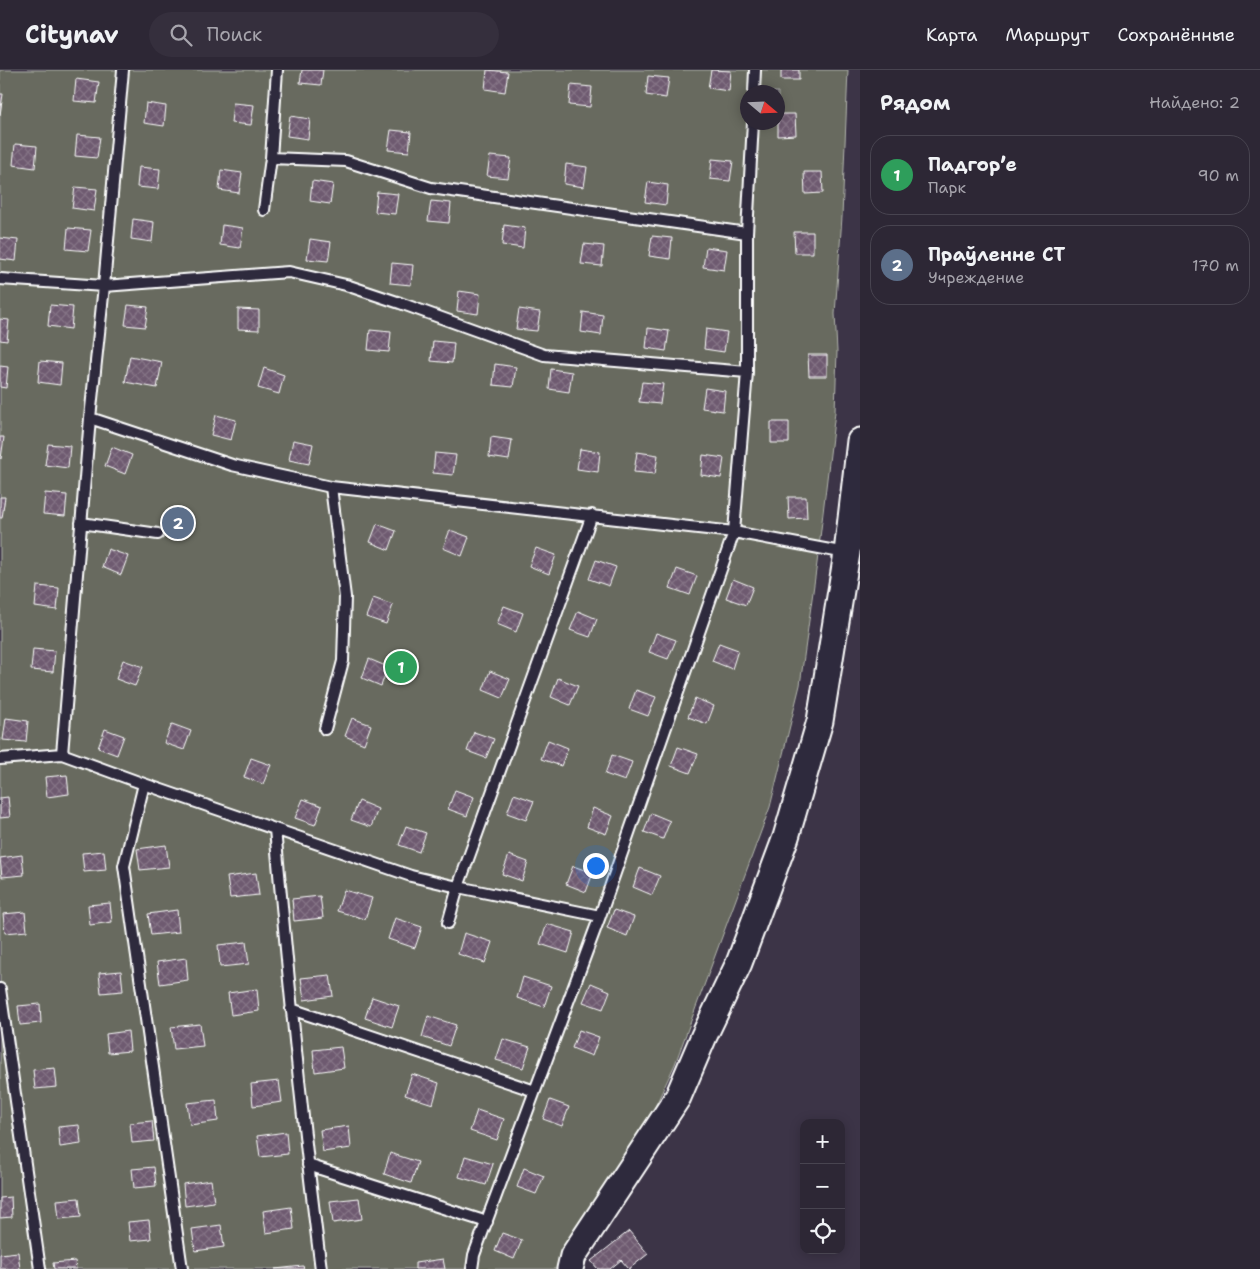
<!DOCTYPE html>
<html lang="ru">
<head>
<meta charset="utf-8">
<style>
  body { margin:0; font-family:"Shantell Sans",sans-serif; background:#352f3d; color:#f1f3f6 }
  .controls { position:absolute; right:15px; bottom:15px; display:grid; overflow:hidden; border-radius:10px; box-shadow:0 2px 12px #0003 }
  .controls button { width:45px; height:45px; display:grid; place-items:center; padding:0; border:0; border-bottom:1px solid #484450; background:#2d2735; color:#f1f3f6; font:25px sans-serif }
  .compass { position:absolute; left:740px; top:15px; width:45px; height:45px; border-radius:50%; background:#2d2735; box-shadow:0 2px 12px #0003; rotate:109deg }
  .you { position:absolute; left:595px; top:795px; width:18px; height:18px; margin:-12px; border:4px solid #fff; border-radius:50%; background:#1a73e8; box-shadow:0 0 0 8px #1a73e833 }
  .badge { display:grid; place-items:center; width:32px; height:32px; border-radius:50%; background:#db2777; color:#fff; font-size:16px; font-weight:700 }
  .pin { position:absolute; translate:-50% -50%; border:2px solid #fff; box-shadow:0 1px 5px #0006 }
  .list { margin:0; padding:0; list-style:none }
  h2 { display:flex; justify-content:space-between; align-items:center; height:65px; margin:0; padding:0 20px; font-size:21px }
  h2 small { font-size:16px; font-weight:400; color:#a7a5ad }
  .list li { display:grid; grid-template-columns:32px 1fr auto; gap:15px; align-items:center; box-sizing:border-box; height:80px; margin:0 10px 10px; padding:0 10px; border:1px solid #484450; border-radius:20px }
  .list b { display:block; font-size:19px; white-space:nowrap }
  .list p { margin:0; font-size:16px; white-space:nowrap; color:#a7a5ad }
  .list em { font-size:16px; font-style:normal; color:#a7a5ad }
  .icon { flex:none; width:28px; height:28px; fill:none; stroke:currentColor; stroke-width:2; stroke-linecap:round; stroke-linejoin:round }
  .map { position:relative; flex:none; width:860px; height:1199px; overflow:hidden }
  header { display:flex; align-items:center; gap:30px; box-sizing:border-box; height:70px; padding:0 25px; background:#2d2735; border-bottom:1px solid #484450 }
  header strong { font-size:24px }
  nav { display:flex; gap:28px; margin-inline-start:auto; font-size:18px }
  .search { width:350px; height:45px; background:#352f3d; display:flex; align-items:center; gap:12px; box-sizing:border-box; padding:0 18px; border-radius:28px; color:#a7a5ad; font-size:19px }
  main { display:flex }
  aside { flex:1; background:#2d2735 }
  .map>svg:first-child { display:block }
  .garden { fill:#676b5e; stroke:#b3b5ae; fill-rule:evenodd }
  .building { fill:url(#building-cross-hatch); stroke:#fff }
  .lines { fill:none; stroke-linecap:round; stroke-linejoin:round }
  .service-casing { stroke:#fff; stroke-width:14 }
  .tertiary-casing { stroke:#fff; stroke-width:29 }
  .service { stroke:#2f2a3d; stroke-width:10 }
  .tertiary { stroke:#2f2a3d; stroke-width:25 }
</style>
</head>
<body>
<header>
<strong>Citynav</strong>
<div class="search"><svg class="icon" aria-label="search" viewBox="0 0 24 24"><circle cx="10" cy="10" r="6"/><path d="M15 15l6 6"/></svg>Поиск</div>
<nav><a>Карта</a><a>Маршрут</a><a>Сохранённые</a></nav>
</header>
<main>
<div class="map">
<svg width="860" height="1199" viewBox="0 0 860 1199">
  <defs>
    <pattern id="building-cross-hatch" width="8" height="8" patternUnits="userSpaceOnUse" patternTransform="scale(1.25)"><rect width="8" height="8" fill="#6e5a70"/><path d="M0 0l8 8M0 8l8-8" fill="none" stroke="#847385"/></pattern>
  </defs>
  <rect width="100%" height="100%" fill="#3c3447"/>
  <filter id="ink" filterUnits="userSpaceOnUse"><feTurbulence type="fractalNoise" baseFrequency=".02" numOctaves="2"/><feDisplacementMap in="SourceGraphic" scale="10" xChannelSelector="R" yChannelSelector="G"/><feConvolveMatrix kernelMatrix="1 2 1 2 8 2 1 2 1" color-interpolation-filters="sRGB"/></filter>
  <g filter="url(#ink)">
    <path class="garden" d="M0,0H848L842,147L835,244L837,281L835,342L817,493L800,615L770,737L675,994L654,1039L558,1199H0ZM748,22H778V52H748Z"/>
    <path class="building" d="M302,0H323L321,15L300,13Z
      M487,0L508,2L505,22L485,19Z
      M711,0L731,1L729,21L708,18Z
      M781,0H799V10H781Z
      M648,6L669,8L666,28L646,25Z
      M76,9L99,12L96,33L74,31Z
      M571,15L592,17L590,37L569,35Z
      M0,24H3L0,45Z
      M146,33L166,36L164,56L144,53Z
      M233,33L254,35L251,55L231,53Z
      M778,44H795L796,65L778,66Z
      M290,46L310,49L308,69L287,66Z
      M391,60L411,62L409,82L388,80Z
      M77,65L100,67L97,88L75,86Z
      M15,74L37,76L35,98L13,95Z
      M490,86L511,88L508,108L487,106Z
      M712,89L733,91L730,111L710,109Z
      M566,94L587,97L584,117L564,114Z
      M139,97L160,99L158,119L137,117Z
      M221,100L242,103L239,123L219,120Z
      M804,102H822L823,123L805,124Z
      M312,111L333,114L330,134L310,131Z
      M648,112L668,115L666,135L645,132Z
      M75,117L97,119L94,141L72,138Z
      M377,122L398,124L395,144L375,142Z
      M431,131L451,133L449,153L428,151Z
      M133,149L154,152L152,172L131,169Z
      M222,155L243,158L240,178L220,175Z
      M504,155L525,158L523,178L502,175Z
      M68,158L91,160L88,181L66,179Z
      M794,162H813V183H795Z
      M652,166L672,168L670,189L649,186Z
      M0,168L18,170L16,191L0,189Z
      M310,169L331,172L328,191L307,189Z
      M584,174L604,176L602,196L581,194Z
      M706,177L727,180L724,200L703,197Z
      M392,193L413,195L411,215L390,213Z
      M459,221L480,224L478,244L457,241Z
      M50,235L73,237L71,259L48,256Z
      M128,235L148,237L145,257L125,255Z
      M238,239L259,240V260L238,259Z
      M519,239L540,242L537,261L516,259Z
      M583,242L603,245L601,265L581,262Z
      M0,249L9,250L7,271L0,270Z
      M648,258L669,261L666,281L646,278Z
      M706,259L727,262L724,282L704,279Z
      M370,260L391,262L389,282L368,280Z
      M433,271L454,273L452,293L431,291Z
      M808,285H827V306H809Z
      M130,286L162,292L157,318L125,312Z
      M40,291L62,293L60,315L38,312Z
      M495,294L516,297L513,317L493,315Z
      M0,296L8,297L6,318L0,317Z
      M264,298L284,305L279,324L258,318Z
      M551,299L572,302L569,322L549,319Z
      M642,312L663,314L660,334L639,332Z
      M705,318L725,321L723,341L702,338Z
      M216,345L236,350L231,370L211,365Z
      M771,352H789V373H771Z
      M0,367H4L1,389L0,388Z
      M491,367L512,370L509,390L489,387Z
      M293,370L313,374L309,394L289,390Z
      M48,374L70,376L68,398L45,395Z
      M112,377L132,385L125,404L105,396Z
      M580,379L600,382L598,402L577,399Z
      M637,382L658,385L655,404L634,402Z
      M435,383L456,385L453,405L433,403Z
      M703,385L724,388L721,408L701,405Z
      M45,423L67,425L65,446L43,444Z
      M0,427H5L2,448H0Z
      M788,427H806L807,448L789,449Z
      M182,439L193,452L174,468L163,455Z
      M377,454L396,461L389,480L370,472Z
      M450,460L469,467L462,486L443,478Z
      M536,478L556,485L549,504L529,496Z
      M108,479L128,486L121,505L102,497Z
      M596,490L616,497L609,516L589,509Z
      M677,499L697,506L690,525L670,518Z
      M733,509L753,517L746,535L726,528Z
      M37,516L59,518L57,540L35,537Z
      M373,528L393,535L386,554L366,547Z
      M504,536L523,543L516,562L497,554Z
      M578,541L597,549L590,567L570,560Z
      M656,563L676,570L668,589L649,582Z
      M719,573L738,580L732,599L712,591Z
      M33,579L55,581L53,602L31,600Z
      M369,589L388,597L381,616L362,608Z
      M123,590L143,597L135,616L116,609Z
      M490,601L510,609L502,628L483,620Z
      M558,608L578,616L570,635L551,627Z
      M636,620L656,627L648,646L629,639Z
      M695,628L714,636L707,654L688,647Z
      M6,648L28,651L26,672L3,670Z
      M352,648L371,655L364,674L345,666Z
      M172,654L191,661L184,680L164,673Z
      M105,659L124,666L117,685L98,678Z
      M474,662L494,669L486,688L467,681Z
      M548,670L568,678L561,696L541,689Z
      M678,677L698,684L690,703L671,696Z
      M612,685L632,692L625,711L605,704Z
      M251,688L271,695L263,714L244,707Z
      M67,705L69,724L47,727L45,707Z
      M455,720L474,727L467,746L448,739Z
      M514,724L534,731L526,750L507,743Z
      M8,727L10,747L0,748V728Z
      M303,729L322,736L315,755L295,748Z
      M359,731L378,739L371,757L351,750Z
      M593,738L613,746L606,764L587,757Z
      M651,743L670,751L663,769L644,762Z
      M406,756L426,763L419,782L399,775Z
      M166,775L169,797L140,800L137,779Z
      M104,781L106,800L84,802L82,783Z
      M22,785L24,805L2,807L0,788Z
      M509,785L528,792L522,811L502,804Z
      M573,796L593,803L586,822L566,814Z
      M640,798L660,806L652,825L633,817Z
      M256,803L259,825L230,828L227,807Z
      M344,820L372,828L365,849L337,841Z
      M320,826L323,848L294,851L292,829Z
      M110,833L112,852L90,855L88,835Z
      M177,840L179,862L151,865L148,844Z
      M614,840L634,847L627,866L607,858Z
      M25,842L27,861L5,863L3,844Z
      M395,848L422,857L415,878L388,869Z
      M547,854L574,862L568,883L540,874Z
      M464,863L492,872L485,893L458,884Z
      M246,872L249,894L220,897L218,875Z
      M186,888L188,910L160,914L157,892Z
      M121,901L123,921L101,923L99,903Z
      M330,905L333,926L304,930L301,908Z
      M523,907L551,916L544,937L517,928Z
      M591,913L610,921L603,939L583,932Z
      M257,919L259,941L231,945L228,923Z
      M372,927L399,936L392,957L365,948Z
      M40,934L41,953L20,955L18,936Z
      M428,946L456,955L449,976L422,967Z
      M200,954L203,976L174,979L171,957Z
      M579,960L599,967L592,986L572,978Z
      M128,961L130,981L108,983L106,964Z
      M503,969L530,977L523,998L496,990Z
      M341,977L344,998L315,1002L313,980Z
      M55,998L57,1017L35,1019L33,1000Z
      M412,1004L439,1013L433,1034L405,1025Z
      M279,1011L282,1032L253,1036L251,1014Z
      M216,1030L218,1051L190,1055L187,1033Z
      M550,1030L569,1037L562,1056L543,1049Z
      M477,1040L504,1049L497,1070L470,1061Z
      M152,1051L154,1071L132,1073L130,1053Z
      M79,1055L81,1074L60,1077L58,1057Z
      M349,1056L351,1078L323,1082L320,1060Z
      M286,1062L288,1084L260,1087L257,1066Z
      M390,1083L418,1092L411,1113L384,1104Z
      M465,1086L493,1094L486,1115L459,1107Z
      M154,1097L156,1116L134,1118L132,1099Z
      M524,1098L544,1106L536,1124L517,1117Z
      M211,1110L214,1132L185,1136L183,1114Z
      M11,1127L12,1147L0,1148V1128Z
      M79,1128L81,1147L59,1149L57,1130Z
      M359,1128L362,1149L333,1153L330,1131Z
      M291,1137L294,1159L266,1163L263,1141Z
      M149,1150L151,1169L130,1171L128,1152Z
      M221,1155L224,1177L195,1181L192,1159Z
      M629,1161L648,1184L629,1199L621,1190L610,1199H598L591,1191Z
      M502,1163L522,1170L514,1189L495,1181Z
      M18,1182L20,1199H0V1184Z
      M443,1189L445,1199H415V1193Z
      M75,1191L76,1199H54L53,1193Z
      M303,1196L304,1199H275Z"/>
    <g class="lines">
      <g class="service-casing">
        <path id="service" d="M123,0L104,216L90,348L232,395L331,417L734,462L846,483
          M754,22L755,0
          M271,88L277,0
          M264,140L271,88L346,91L431,118L747,163
          M0,209L104,216L289,202L346,215L400,233L544,285L747,302
          M81,453L158,464
          M325,659L343,591L345,527L331,417
          M62,684L90,348
          M0,689L62,684L144,714L411,806L458,817L600,846L734,462L747,302V163L753,52
          M144,714L124,796L182,1199
          M275,759C288,906 302,1053 321,1199
          M448,853L458,817L592,445
          M0,919L40,1199
          M291,939L535,1021
          M308,1095L487,1152
          M472,1199L474,1185L600,846"/>
      </g>
      <g class="tertiary-casing">
        <path id="tertiary" d="M570,1199L573,1186L678,1027L704,966L739,893L786,767L820,651L847,483L860,371"/>
      </g>
      <use href="#service" class="service"/>
      <use href="#tertiary" class="tertiary"/>
    </g>
  </g>
</svg>
<div class="controls">
<button>+</button>
<button>−</button>
<button><svg class="icon" aria-label="locate" viewBox="0 0 24 24"><circle cx="12" cy="12" r="6"/><path d="M12 2v4M12 18v4M2 12h4M18 12h4"/></svg></button>
</div>
<svg class="compass" viewBox="-18 -18 36 36"><path d="M0-13l5 13h-10z" fill="#e53935"/><path d="M0 13l5-13h-10z" fill="#a7a5ad"/></svg>
<div class="you"></div>
<div class="pin badge" style="left:401px;top:597px;background:#2e9e5b">1</div>
<div class="pin badge" style="left:178px;top:453px;background:#5c6f8a">2</div>
</div>
<aside>
<h2>Рядом<small>Найдено: 2</small></h2>
<ul class="list">
<li><span class="badge" style="background:#2e9e5b">1</span><div><b>Падгорʼе</b><p>Парк</p></div><em>90 m</em></li>
<li><span class="badge" style="background:#5c6f8a">2</span><div><b>Праўленне СТ</b><p>Учреждение</p></div><em>170 m</em></li>
</ul>
</aside>
</main>
</body>
</html>
